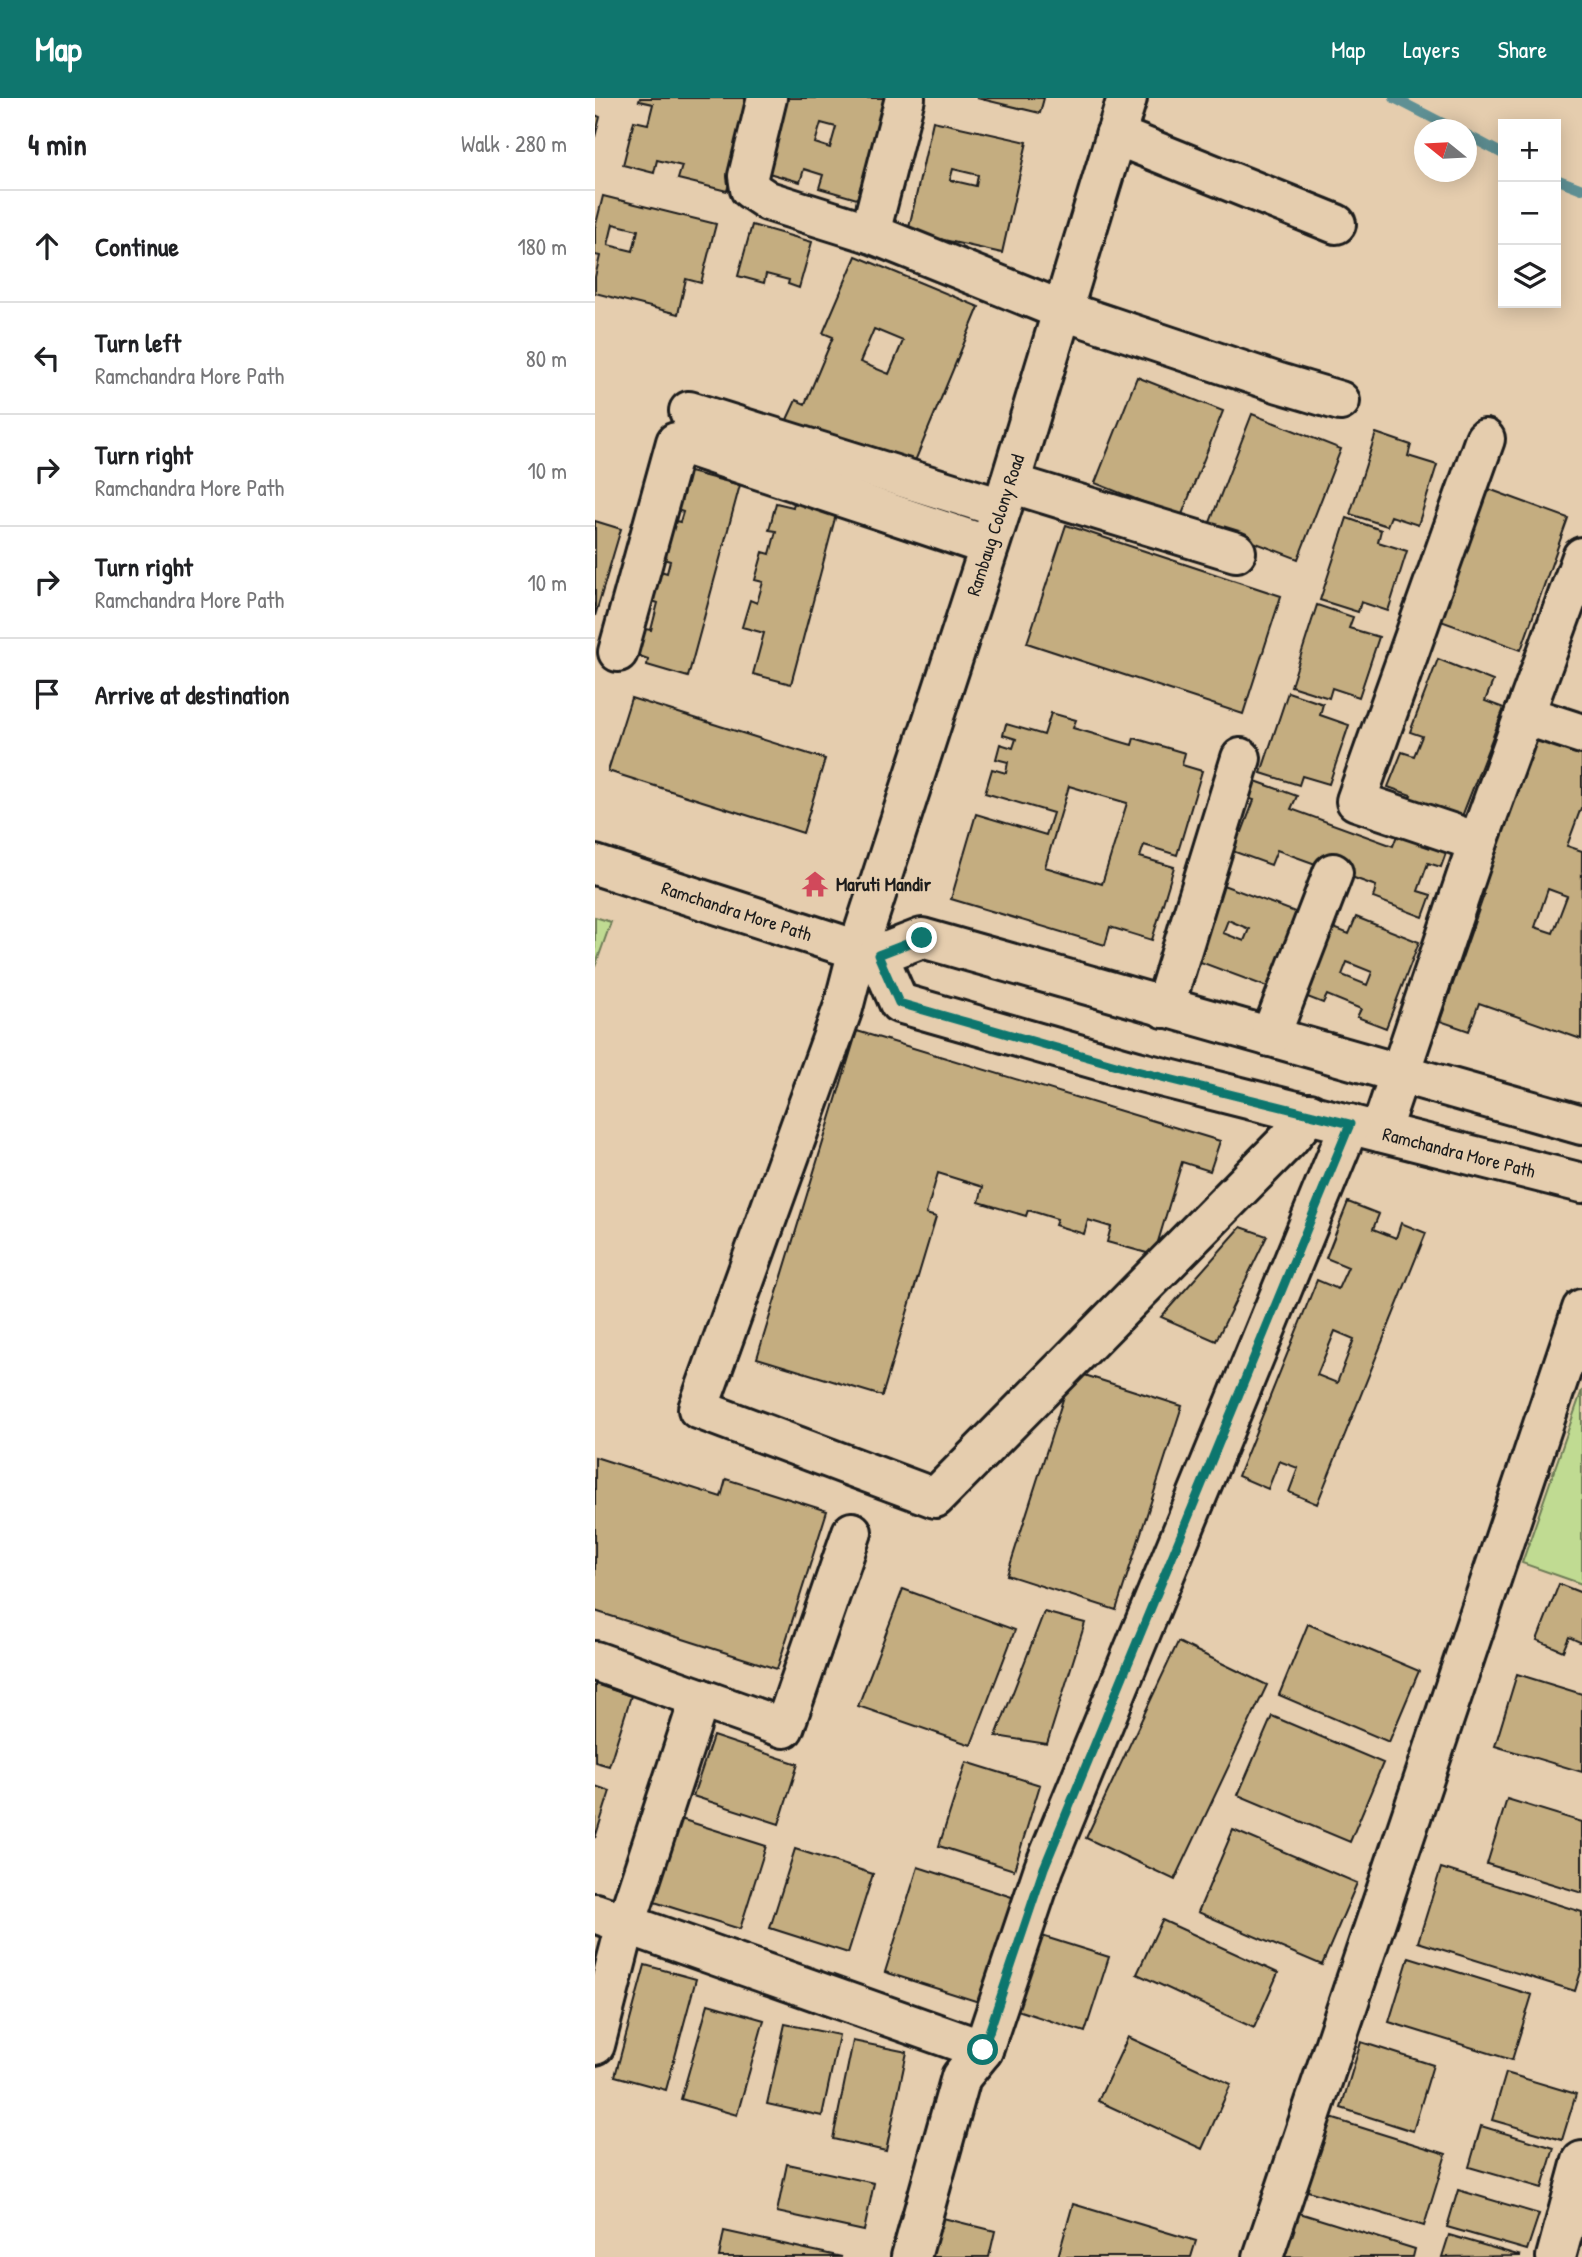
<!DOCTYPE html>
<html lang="en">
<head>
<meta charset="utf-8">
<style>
  body { margin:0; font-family:"Patrick Hand",sans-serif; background:#f2f2f2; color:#202124 }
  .controls { position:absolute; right:21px; top:21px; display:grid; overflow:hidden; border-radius:0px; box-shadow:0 4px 18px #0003 }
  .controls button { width:63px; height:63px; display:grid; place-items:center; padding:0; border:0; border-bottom:2px solid #e0e0e0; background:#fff; color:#202124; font:35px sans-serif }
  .compass { position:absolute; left:819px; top:21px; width:63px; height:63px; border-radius:50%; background:#fff; box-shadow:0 4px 18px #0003; rotate:288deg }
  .stop { position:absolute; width:21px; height:21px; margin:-16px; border:5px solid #0f766e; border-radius:50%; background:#fff }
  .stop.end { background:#0f766e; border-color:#fff; box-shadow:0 2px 7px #0008 }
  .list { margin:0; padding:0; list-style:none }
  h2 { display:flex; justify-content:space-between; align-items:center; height:91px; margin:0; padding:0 28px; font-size:30px }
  h2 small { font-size:23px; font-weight:400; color:#757577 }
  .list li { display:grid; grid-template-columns:46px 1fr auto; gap:21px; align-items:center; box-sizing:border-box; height:112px; padding:0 28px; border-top:2px solid #e0e0e0 }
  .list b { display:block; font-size:26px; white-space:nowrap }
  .list p { margin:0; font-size:23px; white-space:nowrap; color:#757577 }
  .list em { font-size:23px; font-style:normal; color:#757577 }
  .icon { flex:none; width:38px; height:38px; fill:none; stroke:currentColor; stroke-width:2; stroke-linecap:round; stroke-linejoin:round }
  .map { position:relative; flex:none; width:987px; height:2159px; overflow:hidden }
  header { display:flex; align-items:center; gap:42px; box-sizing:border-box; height:98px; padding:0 35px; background:#0f766e; color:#fff }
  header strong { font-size:33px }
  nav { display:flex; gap:38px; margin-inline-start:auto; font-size:24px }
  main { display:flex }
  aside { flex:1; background:#fff }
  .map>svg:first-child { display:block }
  .green { fill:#c0db92; stroke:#6e7c57; stroke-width:2 }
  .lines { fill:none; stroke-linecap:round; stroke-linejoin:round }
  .stream { stroke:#5f9094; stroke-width:10 }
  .building { fill:#c4ad80; stroke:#1c1c1c; stroke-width:2; fill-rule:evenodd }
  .minor-casing { stroke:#1c1c1c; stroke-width:44 }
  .minor { stroke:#e5cdae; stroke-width:38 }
  .route { stroke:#0f766e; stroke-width:9 }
  .labels { text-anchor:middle; stroke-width:5; stroke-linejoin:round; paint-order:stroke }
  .street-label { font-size:19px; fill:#1c1c1c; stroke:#e5cdae }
  .poi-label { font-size:19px; font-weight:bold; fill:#1c1c1c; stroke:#e5cdae; text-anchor:start }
</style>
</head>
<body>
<header>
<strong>Map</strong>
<nav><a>Map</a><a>Layers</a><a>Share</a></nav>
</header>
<main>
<aside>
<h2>4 min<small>Walk · 280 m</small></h2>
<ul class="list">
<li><svg class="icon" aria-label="ahead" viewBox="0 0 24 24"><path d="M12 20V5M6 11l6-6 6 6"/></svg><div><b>Continue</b></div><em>180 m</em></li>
<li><svg class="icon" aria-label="left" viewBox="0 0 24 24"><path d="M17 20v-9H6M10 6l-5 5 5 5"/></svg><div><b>Turn left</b><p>Ramchandra More Path</p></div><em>80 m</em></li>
<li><svg class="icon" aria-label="right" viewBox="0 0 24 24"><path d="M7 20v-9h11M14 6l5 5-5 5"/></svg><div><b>Turn right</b><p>Ramchandra More Path</p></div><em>10 m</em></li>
<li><svg class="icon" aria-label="right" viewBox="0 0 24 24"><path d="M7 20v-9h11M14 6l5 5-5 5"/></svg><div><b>Turn right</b><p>Ramchandra More Path</p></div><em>10 m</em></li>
<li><svg class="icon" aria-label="arrive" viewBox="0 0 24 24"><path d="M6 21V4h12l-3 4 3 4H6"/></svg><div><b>Arrive at destination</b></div></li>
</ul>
</aside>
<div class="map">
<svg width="987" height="2159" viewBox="0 0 987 2159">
  <rect width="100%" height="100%" fill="#e5cdae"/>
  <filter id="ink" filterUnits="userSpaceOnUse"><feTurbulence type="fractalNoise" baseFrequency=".0143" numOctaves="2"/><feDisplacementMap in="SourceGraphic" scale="14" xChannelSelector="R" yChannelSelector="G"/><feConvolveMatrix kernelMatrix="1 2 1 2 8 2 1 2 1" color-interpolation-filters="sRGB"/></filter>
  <g filter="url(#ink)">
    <path class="green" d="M0,819L16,824L0,869Z
      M987,1292V1486L927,1465Z"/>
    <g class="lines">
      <path class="stream" d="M799,0L861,32
        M872,37L908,56
        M961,81L987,91"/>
    </g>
    <path class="building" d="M45,0H156L132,93L83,81L87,68L62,62L59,75L28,67L39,23L53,26L58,6L44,3Z
      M183,0H291L262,101L224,90L228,77L209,71L205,84L163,72ZM226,25L241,29L235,50L220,45Z
      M382,0H449L445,15Z
      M0,17L5,19L0,39Z
      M338,23L432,44L407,155L313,134ZM358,71L383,77L381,88L355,82Z
      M8,98L121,126L106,185L91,181L83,216L0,195V179L5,158L0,157V130ZM18,126L43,132L38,153L13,147Z
      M157,127L217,144L204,190L193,186L194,182L171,176L169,185L143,178Z
      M261,158L384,209L313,380L189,328L201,302L210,306L238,239L228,235ZM279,231L308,243L294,276L265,264Z
      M542,279L628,313L586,419L500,385Z
      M657,316L746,351L703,461L614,427Z
      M781,335L816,347L813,358L842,367L823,427L796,418L792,428L755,416Z
      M95,374L145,387L93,579L52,567L53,561L39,556L46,530L56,532L63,505L51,501L59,471L72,475L75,463L62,459L72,421L85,424L88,414L75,410L82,384L92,386Z
      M891,390L973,420L926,552L843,522Z
      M201,398L243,409L196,586L158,576L169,535L147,529L155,502L162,505L168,484L160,482L168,454L175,456L181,433L174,432L181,405L198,409Z
      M752,420L786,432L783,444L812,453L793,513L766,504L763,514L725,502Z
      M0,423L26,431L0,518Z
      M471,427L686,498L648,616L432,545Z
      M722,507L758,519L754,530L784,539L764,599L737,590L734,600L696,588Z
      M843,561L898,583L890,603L909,610L864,726L812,705L816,697L793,689L807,654L819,658L827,638L815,634Z
      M693,594L728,606L725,617L754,627L734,686L707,678L704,687L666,675Z
      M36,600L230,661L208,735L13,673Z
      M456,615L481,622L478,630L537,647L539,640L590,655L587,667L607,673L582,757L549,747L545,759L579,769L557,842L515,829L510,847L356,801L381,716L451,737L458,715L390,695L397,671L411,675L413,664L401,661L405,646L418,650L421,641L408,637L411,626L449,637ZM474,688L532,705L507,786L450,769Z
      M936,628L987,646V710H986L972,748L987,753L986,941L884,905L874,933L845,923L889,797L877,793ZM953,791L972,798L958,835L940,829Z
      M652,680L702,698L696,711L798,748L804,732L853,749L846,769L833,765L823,793L836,797L828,819L778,800L781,788L682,752L676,767L629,750L637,730L647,734L659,702L647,698Z
      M620,784L711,818L683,893L592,859ZM633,822L654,831L649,843L628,835Z
      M761,819L824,844L791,930L762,919L766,911L732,897L728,905L702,895L729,826L754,836Z
      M752,864L777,874L772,887L747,877Z
      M262,933L625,1043L615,1073L587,1064L559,1157L512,1144L516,1129L493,1122L489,1136L460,1127L462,1121L433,1112L431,1118L384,1104L388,1089L343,1075L331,1116L341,1119L287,1298L162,1260Z
      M753,1104L784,1116L778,1131L801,1140L806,1125L831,1135L722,1406L694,1394L703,1370L684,1363L673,1391L643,1378L722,1182L743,1191L753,1169L731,1160ZM740,1233L759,1241L742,1285L722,1277Z
      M646,1129L672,1138L621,1243L566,1219Z
      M477,1273L587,1308L521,1512L412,1477Z
      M0,1359L126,1399L131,1381L232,1413L182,1571L0,1513Z
      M964,1486L987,1495V1545L974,1539L968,1553L942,1542Z
      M308,1491L420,1532L376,1647L263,1608Z
      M449,1514L490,1525L452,1646L401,1638Z
      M713,1526L824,1573L794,1644L684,1597Z
      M583,1544L672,1587L580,1782L491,1740Z
      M922,1576L987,1596V1674L900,1648Z
      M0,1586L36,1598L14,1668L0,1664Z
      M677,1618L788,1665L755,1744L643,1697Z
      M118,1638L203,1666L184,1726L98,1698Z
      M371,1664L445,1687L419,1772L344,1748Z
      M0,1688L15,1693L0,1740Z
      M912,1701L987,1724V1795L892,1766Z
      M76,1718L171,1748L145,1831L50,1801Z
      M638,1732L762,1785L727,1867L603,1814Z
      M200,1751L278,1776L253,1855L175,1830Z
      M323,1769L423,1801L390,1906L290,1874Z
      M846,1770L987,1814V1870L980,1893L823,1844Z
      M567,1822L683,1875L659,1930L542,1876Z
      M434,1834L514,1859L490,1934L410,1908Z
      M814,1859L937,1897L917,1962L794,1924Z
      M50,1867L101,1881L71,1992L20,1978Z
      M113,1906L169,1922L142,2017L86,2001Z
      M190,1926L244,1937L227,2018L172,2006Z
      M533,1939L636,1986L607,2051L503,2003Z
      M258,1943L312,1954L291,2053L238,2041Z
      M766,1944L838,1967L818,2033L746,2010Z
      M911,1975L981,1996L967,2042L897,2022Z
      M726,2017L851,2056L829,2128L703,2090Z
      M886,2028L959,2050L947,2090L874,2069Z
      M192,2066L279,2085L269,2133L182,2114Z
      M863,2092L944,2116L932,2152L852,2129Z
      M478,2106L601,2143L596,2159H463Z
      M695,2112L820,2151L818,2159H680Z
      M344,2119L400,2133L394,2159H334Z
      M129,2133L247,2159H124Z
      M854,2137L926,2158L847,2159Z"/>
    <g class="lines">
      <g class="minor-casing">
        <g id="minor">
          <path d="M172,0L153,78L155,91L173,103L275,135"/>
          <path d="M310,0L275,135L466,212L684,285L745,303"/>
          <path d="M532,0L415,385L263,852L248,910L103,1311L340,1400L693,1042L715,1015"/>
          <path d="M520,37L741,126"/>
          <path d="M94,313L406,410"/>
          <path d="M415,385L641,454"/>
          <path d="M23,554L81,344L394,448"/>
          <path d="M929,617L987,636"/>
          <path d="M883,744L761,703L890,341"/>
          <path id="s1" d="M0,767L263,852L283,857L327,840L987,1027"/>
          <path id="s2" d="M283,857L304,905L542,973L987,1085"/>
          <path d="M569,910L646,660"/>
          <path d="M675,939L738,775"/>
          <path d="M785,1034L883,744L987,459"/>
          <path d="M0,1563L189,1630L257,1434"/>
          <path d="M0,1815L388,1952L366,1979L316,2159"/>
          <path d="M0,1947L31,1826L105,1600"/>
          <path d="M388,1952L449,1770L755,1026"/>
          <path d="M668,2159L987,1211"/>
          <path d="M961,2159L987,2063"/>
        </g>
      </g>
      <use href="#minor" class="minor"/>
    </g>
  </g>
  <g class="lines" filter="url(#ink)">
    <path class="route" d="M327,840L283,857L304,905L542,973L755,1026L449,1770L388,1952"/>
  </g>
  <defs>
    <g id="temple-bare" transform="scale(2.1)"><path d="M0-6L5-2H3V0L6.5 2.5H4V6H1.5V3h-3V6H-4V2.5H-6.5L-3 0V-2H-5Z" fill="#d1495b" stroke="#e5cdae" stroke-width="2.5" paint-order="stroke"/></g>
  </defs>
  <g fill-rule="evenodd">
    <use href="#temple-bare" x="220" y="786"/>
  </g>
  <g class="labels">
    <g class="street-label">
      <text transform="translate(400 427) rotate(-72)" y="7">Rambaug Colony Road</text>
      <text dy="7" stroke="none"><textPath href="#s1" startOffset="149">Ramchandra More Path</textPath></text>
      <text dy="7" stroke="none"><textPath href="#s2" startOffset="632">Ramchandra More Path</textPath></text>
    </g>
    <g class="poi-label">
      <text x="241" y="793">Maruti Mandir</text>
    </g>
  </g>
</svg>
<div class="controls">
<button>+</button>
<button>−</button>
<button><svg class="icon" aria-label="layers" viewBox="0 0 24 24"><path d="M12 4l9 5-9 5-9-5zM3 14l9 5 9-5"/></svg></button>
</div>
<svg class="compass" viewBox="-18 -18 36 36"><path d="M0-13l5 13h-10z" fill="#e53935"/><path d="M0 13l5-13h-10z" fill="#757577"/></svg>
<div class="stop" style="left:388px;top:1952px"></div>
<div class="stop end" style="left:327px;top:840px"></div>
</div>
</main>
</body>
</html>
